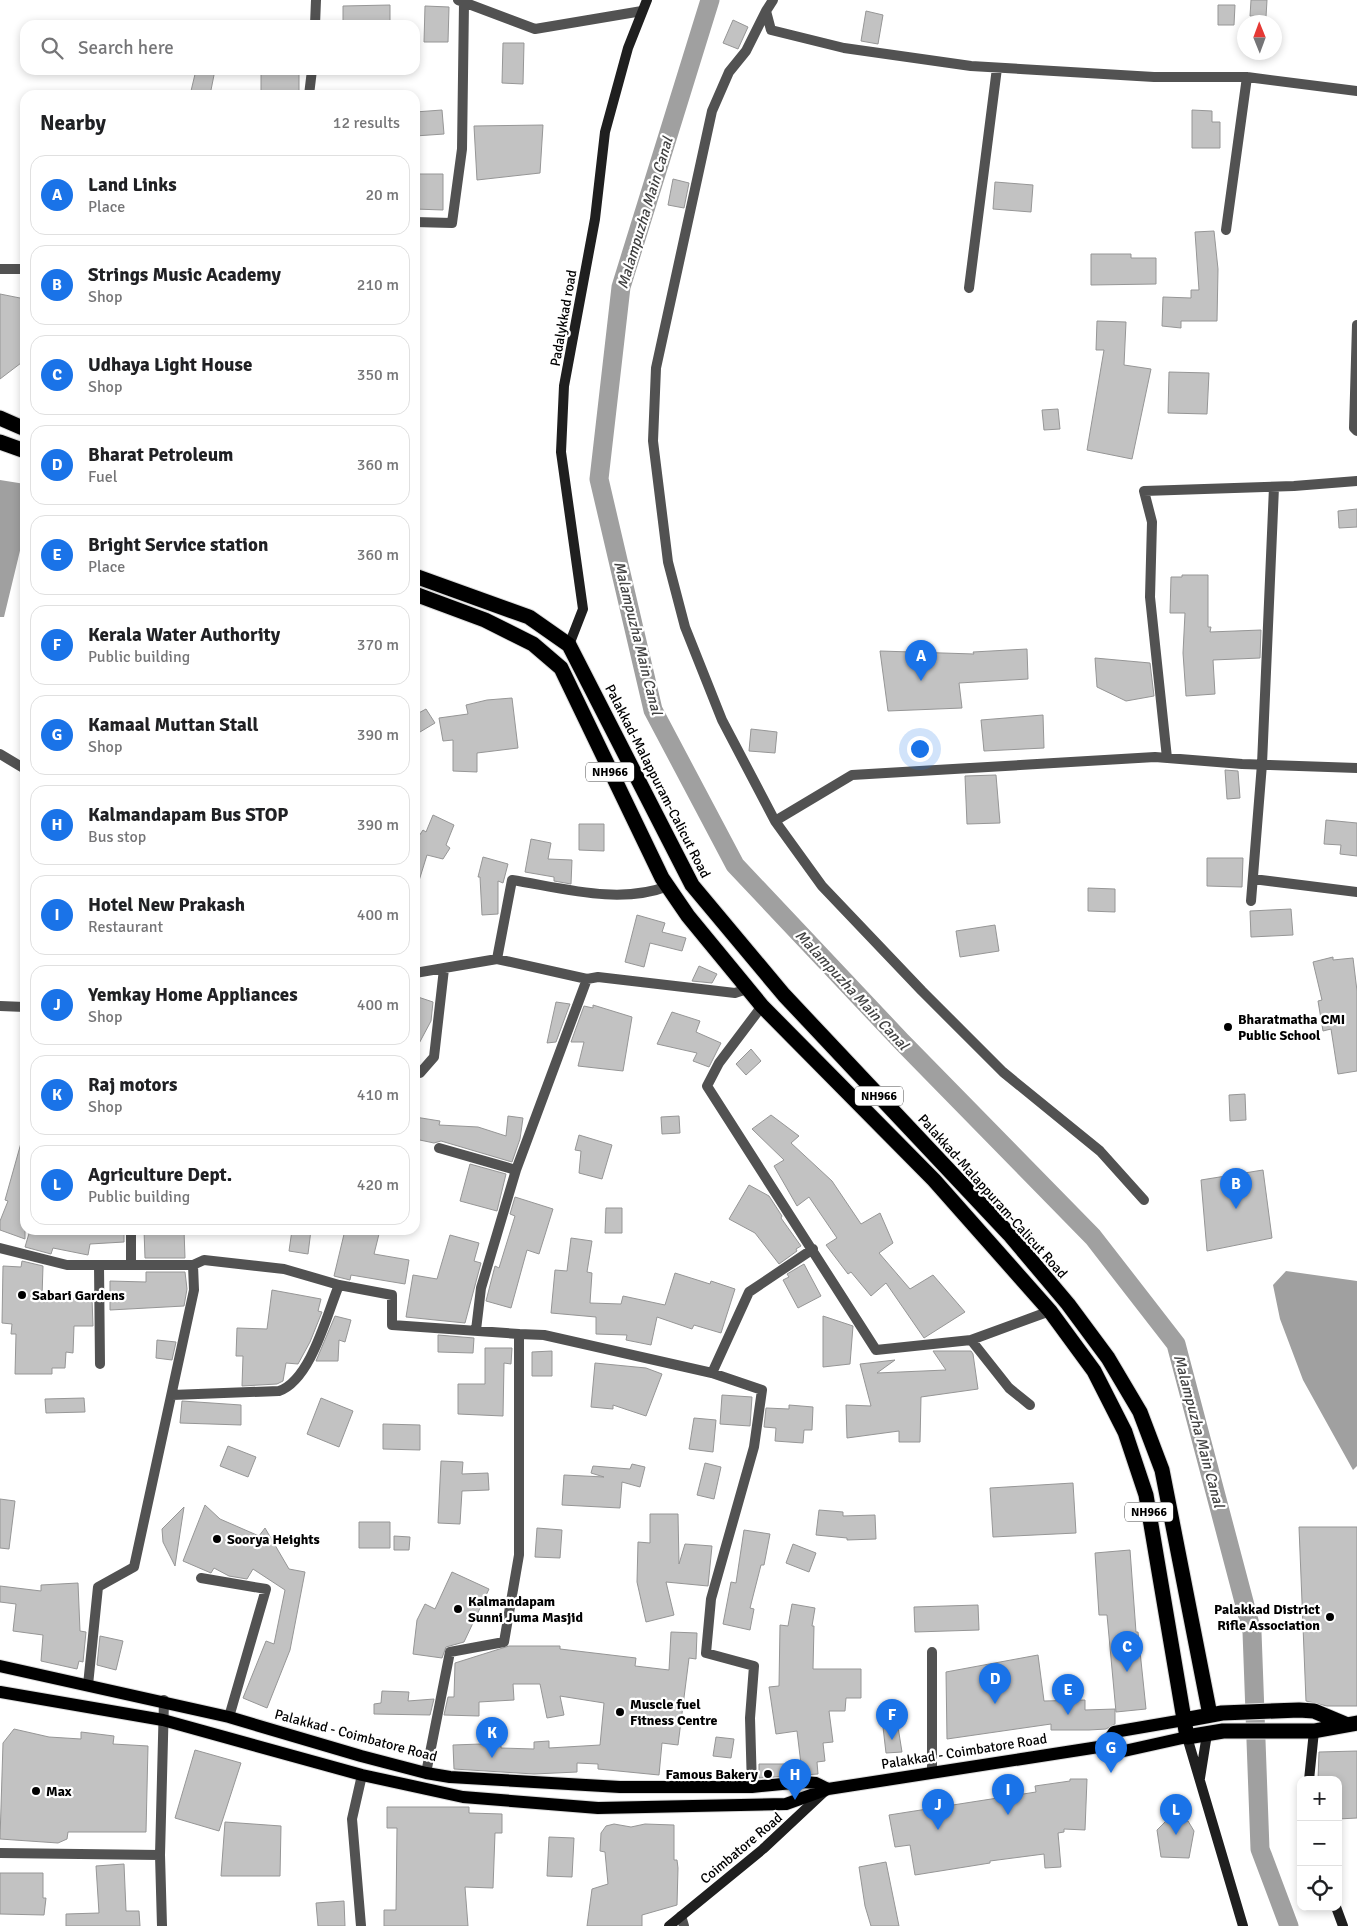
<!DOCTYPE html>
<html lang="en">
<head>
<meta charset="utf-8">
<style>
  body { margin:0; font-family:Signika,sans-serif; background:#f6f6f6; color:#202124 }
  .controls { position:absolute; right:15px; bottom:15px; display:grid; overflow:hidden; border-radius:10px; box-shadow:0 2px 8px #0003 }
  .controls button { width:45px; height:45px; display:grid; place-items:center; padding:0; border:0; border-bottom:1px solid #e0e0e0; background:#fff; color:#202124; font:25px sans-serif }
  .compass { position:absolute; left:1237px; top:15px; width:45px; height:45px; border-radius:50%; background:#fff; box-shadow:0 2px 8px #0003; rotate:359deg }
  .you { position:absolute; left:919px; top:748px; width:18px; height:18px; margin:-12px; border:4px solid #fff; border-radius:50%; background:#1a73e8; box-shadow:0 0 0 8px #1a73e833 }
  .badge { display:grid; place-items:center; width:32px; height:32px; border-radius:50%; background:#1a73e8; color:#fff; font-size:16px; font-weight:700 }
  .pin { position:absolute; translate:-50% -41px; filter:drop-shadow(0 1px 2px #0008) }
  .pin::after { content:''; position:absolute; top:26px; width:18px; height:15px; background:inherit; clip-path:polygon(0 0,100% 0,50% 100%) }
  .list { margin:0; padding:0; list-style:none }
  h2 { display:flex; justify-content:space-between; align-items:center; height:65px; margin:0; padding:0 20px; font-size:21px }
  h2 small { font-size:16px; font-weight:400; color:#757577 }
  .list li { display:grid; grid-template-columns:32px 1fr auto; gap:15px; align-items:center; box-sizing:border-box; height:80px; margin:0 10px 10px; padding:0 10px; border:1px solid #e0e0e0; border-radius:15px }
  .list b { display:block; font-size:19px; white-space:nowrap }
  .list p { margin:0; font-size:16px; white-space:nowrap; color:#757577 }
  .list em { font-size:16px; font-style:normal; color:#757577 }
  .icon { flex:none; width:28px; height:28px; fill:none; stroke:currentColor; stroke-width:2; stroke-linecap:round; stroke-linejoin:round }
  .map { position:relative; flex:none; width:1357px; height:1926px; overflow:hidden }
  .search { position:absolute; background:#fff; box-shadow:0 2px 8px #0003; left:20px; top:20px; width:400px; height:55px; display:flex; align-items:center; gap:12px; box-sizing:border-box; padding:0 18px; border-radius:15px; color:#757577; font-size:19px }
  .panel { position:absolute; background:#fff; box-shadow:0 2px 8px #0003; left:20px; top:90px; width:400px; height:1145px; border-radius:15px }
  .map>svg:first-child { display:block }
  .water { fill:#a0a0a0 }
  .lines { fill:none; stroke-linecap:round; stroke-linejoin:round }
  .canal { stroke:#a0a0a0; stroke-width:19 }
  .building { fill:#c2c2c2; stroke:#969696 }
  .primary-casing { stroke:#dbdbdb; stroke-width:14 }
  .highway-casing { stroke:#dbdbdb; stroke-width:17 }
  .street { stroke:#525252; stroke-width:10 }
  .secondary { stroke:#1f1f1f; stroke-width:10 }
  .primary { stroke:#000; stroke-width:12 }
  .highway { stroke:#000; stroke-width:15 }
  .poi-dot { fill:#000; stroke:#fff; stroke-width:2 }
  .labels { text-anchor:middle; stroke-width:4.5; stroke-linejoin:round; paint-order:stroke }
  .shield { fill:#fff; stroke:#4c4c4c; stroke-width:1 }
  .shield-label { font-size:12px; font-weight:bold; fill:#000 }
  .street-label { font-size:14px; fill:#000; stroke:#fff }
  .poi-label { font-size:14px; font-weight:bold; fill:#000; stroke:#fff; text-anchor:start }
  .water-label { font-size:15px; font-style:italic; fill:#414141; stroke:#fff }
</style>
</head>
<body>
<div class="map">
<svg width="1357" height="1926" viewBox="0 0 1357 1926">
  <rect width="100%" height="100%" fill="#fff"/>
  <path class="water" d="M0,480L25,484V530L4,617H0Z
    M1286,1271L1357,1281V1466L1353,1470L1303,1380L1280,1319L1273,1285Z"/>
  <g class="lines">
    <path class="canal" d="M710,0L621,287L599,479L653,710L735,865L901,1041L1093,1237L1176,1344L1252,1632L1260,1849L1289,1926"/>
  </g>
  <path class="building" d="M1251,0H1267L1266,17L1250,16Z
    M390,5V25H343V6Z
    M1218,5H1235L1234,25H1218Z
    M425,6L449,7L448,42H424Z
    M866,11L883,15L878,44L861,41Z
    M733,20L748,27L738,49L723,43Z
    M503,43H524L523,84L502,83Z
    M196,70H215L210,95L191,91Z
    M261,70H299V93L261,92Z
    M442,110L444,134L415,136V112Z
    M1192,110L1212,111V122H1220V148H1192Z
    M543,125L540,173L477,180L474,126Z
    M415,174H443V210L415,209Z
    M673,179L689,183L684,208L668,205Z
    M995,182L1033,185L1031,212L993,209Z
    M1214,231L1218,269L1217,321H1181V328L1162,326L1163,297L1191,298V290H1199L1195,232Z
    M1091,254H1131V258H1156V284L1091,285Z
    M0,294L25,299V342L21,363L0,379Z
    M1097,321L1126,322L1124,365L1151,369L1132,459L1087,450L1104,350H1096Z
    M1169,372L1209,373L1207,414L1168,413Z
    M1058,409L1060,429L1044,430L1042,410Z
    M1357,509V527L1339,528L1338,511Z
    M1182,575H1208V627H1211L1210,632L1261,630L1260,658L1213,660L1215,694L1186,696L1183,653L1185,613H1170L1171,577H1182Z
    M1027,649L1028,679L959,683L962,708L888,711L880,651L974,654L973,652Z
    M1095,658L1150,663L1154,696L1126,701L1097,687Z
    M512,698L518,748L477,753V772L453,771V740L443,741L439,718L468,714L466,705L487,700Z
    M426,709L435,723L415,735V715Z
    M1043,715L1044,748L984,751L981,720Z
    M751,729L777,732L775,753L749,751Z
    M1225,770L1238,771L1240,798L1227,799Z
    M996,775L1000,823L967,824L965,776Z
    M433,815L454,825L446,845L450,848L443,859L427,855L418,884L415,883V842L423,830L426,832Z
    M1326,820L1357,823V856L1340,854L1341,845L1324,844Z
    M579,824H604V851L579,850Z
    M531,839L551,843L548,859L572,860L571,884L554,881V877L525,872Z
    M483,857L508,864L503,883L498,881V914L482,915L480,877H478Z
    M1207,858H1243L1242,887L1207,886Z
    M1088,888L1115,889V912L1088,911Z
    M1291,909L1293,935L1251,937L1250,911Z
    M637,915L665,923L662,932L686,938L682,951L650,943L644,967L625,962Z
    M995,925L999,951L960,957L956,931Z
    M1333,957V960L1353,958L1357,991V1071L1338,1074L1331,1029L1323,1031L1318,1001L1322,1000L1313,962Z
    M699,966L717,974L712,983L692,981Z
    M415,996L433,1002L431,1021L415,1051Z
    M556,1002L570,1004L556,1042L547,1043Z
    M593,1005L632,1017L623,1071L578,1066L584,1042H571L584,1006L593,1008Z
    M672,1012L700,1021L696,1032L721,1043L709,1067L693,1061L697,1053L657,1044Z
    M751,1049L761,1061L746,1075L736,1064Z
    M1245,1094L1246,1120L1230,1121L1229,1095Z
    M771,1115L799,1136L791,1143L832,1181L861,1224L880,1213L893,1243L879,1253L910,1289L933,1275L965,1312L924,1338L886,1283L871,1296L851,1272L848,1274L826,1245L837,1238L809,1197L797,1206L774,1166L784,1160L752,1129Z
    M508,1116L523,1118L520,1139L512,1162L441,1141L434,1143L415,1139V1117L440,1121L439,1125L478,1127L506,1136Z
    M679,1116L680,1133L662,1134L661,1117Z
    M579,1135L612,1145L602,1179L579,1173L581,1151L575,1150Z
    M21,1143L25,1144V1239L0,1230V1221L8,1201L5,1200Z
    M470,1164L506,1174L497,1211L460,1201Z
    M1263,1170L1272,1238L1207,1251L1201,1180Z
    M749,1185L769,1196L782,1216L781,1218L801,1246L796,1249L797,1251L779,1264L755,1233L729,1219Z
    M515,1197L553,1209L539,1254L527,1250L511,1308L486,1301L495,1266L499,1268L515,1216L510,1214Z
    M606,1208H622V1233H605Z
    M30,1230H124V1242L90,1244L88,1255L53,1248L51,1254L25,1247Z
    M144,1230H184L185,1258H145Z
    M292,1230H311L308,1254L289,1251Z
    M345,1230H380L374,1254L409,1260L405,1284L351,1275L350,1280L334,1276Z
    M450,1235L479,1243L474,1261L481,1263L465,1323L406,1317L413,1275L437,1279Z
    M571,1238L592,1241L587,1272L592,1273L590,1303L621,1304L623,1296L665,1305L675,1273L710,1284L711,1281L735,1289L721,1333L694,1325L692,1329L657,1317L651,1345L626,1340L627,1335L596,1334V1317L551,1313L555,1270L567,1271Z
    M22,1261L43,1266L42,1297L92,1298L93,1326H74L73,1353L66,1352L65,1368H52V1374H15L16,1334H11L12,1324L2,1323L3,1266L21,1267Z
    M804,1264L821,1296L798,1308L783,1280L789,1277L787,1274Z
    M146,1272H185L187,1289L184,1306L110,1310V1281L146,1282Z
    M272,1290L321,1299L318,1311L322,1312L310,1342L298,1364L286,1363L283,1381L277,1384L242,1386L243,1356H236L237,1328L267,1329Z
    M335,1316L351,1320L345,1342L339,1340L338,1361H316Z
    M823,1316L853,1326L850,1364L823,1367Z
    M438,1335L474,1338L473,1353L438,1352Z
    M157,1340L176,1342L172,1360L156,1358Z
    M485,1348H512L511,1364L504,1363L503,1416L458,1414V1384H485Z
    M552,1351V1376H532V1352Z
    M933,1351H971L973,1354L978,1389L921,1397L920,1442H899V1431L847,1438L846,1405L871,1406L860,1364L895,1360L877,1373L946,1370Z
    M595,1363L646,1368L662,1374L646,1416L613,1405V1409L591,1407Z
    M722,1395L752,1397L750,1426L720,1424Z
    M84,1398L85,1412L46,1413L45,1399Z
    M321,1398L353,1411L339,1447L307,1434Z
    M182,1401L241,1405V1425L180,1423Z
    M789,1405L813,1407L812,1430H804L803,1443L775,1441L776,1428L764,1427L766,1408L789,1409Z
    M694,1418L716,1420L713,1452L689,1449Z
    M383,1424L420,1425V1450L383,1449Z
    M228,1446L256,1457L248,1477L220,1466Z
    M441,1461L463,1462L462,1474L488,1473L489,1490L462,1491L460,1524L438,1523Z
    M705,1463L721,1467L714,1499L697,1495Z
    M632,1464L645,1467L640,1487L622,1482L620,1508L562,1505L564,1475L604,1477L591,1473L593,1466L630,1469Z
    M1073,1483L1076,1533L993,1537L990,1488Z
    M0,1499L15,1501L9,1549L0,1548Z
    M205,1505L220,1519L259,1536L265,1528L289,1569L305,1572L290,1650L267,1708L243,1698L266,1641L274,1644L285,1590L253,1569L247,1579L229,1576L214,1568L211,1573L183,1561Z
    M184,1507L175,1566L163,1542L162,1529Z
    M819,1510L843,1512V1516L875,1515L876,1539L847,1540V1538L816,1535Z
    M650,1514H678L679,1564L685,1544L712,1546L708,1586L666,1582L674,1615L646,1622L637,1582L638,1542L650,1543Z
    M359,1522H390V1548H359Z
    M1299,1527H1357V1706H1327L1306,1701Z
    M537,1528L562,1530L560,1558L535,1557Z
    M744,1530L770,1534L764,1565H761L750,1608L754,1609L750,1630L723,1624L731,1582L736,1583Z
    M394,1536L410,1537L409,1550H394Z
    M793,1544L816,1553L809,1572L786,1563Z
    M1130,1550L1136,1632H1138L1146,1709L1116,1712L1107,1615H1099L1095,1553Z
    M452,1572L489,1589L464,1642L446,1647L442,1658L413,1654L417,1620L425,1604L435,1609Z
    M78,1583L80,1631L86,1632L83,1662L79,1661L77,1669L41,1661L43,1635L13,1631L16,1604L0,1602V1586L41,1591V1585Z
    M792,1604L815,1608L812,1626H814L813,1669H861V1698H846L845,1711H829L833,1742L823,1743L825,1761L817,1762L818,1774L759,1778V1764H801L797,1731L776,1734L769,1687L779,1686L780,1625L788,1626Z
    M978,1605L979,1630L915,1632L914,1607Z
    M671,1632L697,1633L696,1659L689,1658L678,1745L662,1743L659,1775L598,1769V1764L577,1763V1772L534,1774L454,1769L453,1745L481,1744L501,1746V1748L534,1749V1742L549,1741V1748L600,1745L604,1703L560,1696L564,1715L547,1718L540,1684H513L514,1700L479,1702V1716L444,1715L448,1697H454L455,1663L509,1646H560V1649L636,1658L635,1666L669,1670Z
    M100,1636L123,1641L116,1670L97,1665Z
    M1038,1655L1044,1701L1085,1700V1710L1115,1709V1724L1106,1729L1089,1730H1051V1724L947,1739L946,1672Z
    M382,1691L409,1692L408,1701L434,1699L430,1715L374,1714V1704L381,1703Z
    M883,1727H898L902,1752L886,1753Z
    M14,1729L49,1737L81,1739V1732L114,1736L113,1744L148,1746L146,1832H68L67,1839L58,1843L0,1839L3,1743Z
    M716,1737L734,1739L731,1758L713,1756Z
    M195,1750L241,1763L219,1831L175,1818Z
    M1357,1751V1818L1338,1819V1780H1318L1319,1752Z
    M1070,1779H1087L1085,1830L1064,1829V1832L1058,1833L1061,1867L1045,1868L1044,1854L990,1861V1863L915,1875L910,1845L895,1847L889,1815L1036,1792L1035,1786L1070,1781Z
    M387,1807H469V1813L502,1814V1833H495L493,1888L465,1887L468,1926H384V1910H396L397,1828H387Z
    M1168,1819L1188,1821L1194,1831L1189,1858L1161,1857L1157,1830Z
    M225,1822L281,1826L280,1876H221Z
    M614,1824L631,1827L645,1824L674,1825V1860H677L678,1868L677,1905L642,1915V1926H587L592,1889L608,1884L605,1852L600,1851L601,1833L606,1826Z
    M549,1837L574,1838L572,1877L547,1876Z
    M886,1862L899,1926H871L865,1906L859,1867Z
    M124,1864L126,1911H139L140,1926H66V1914L99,1913L96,1866Z
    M0,1873H43V1898H46L44,1915L0,1914Z
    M344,1901L345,1926H318L316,1903Z"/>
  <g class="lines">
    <g class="primary-casing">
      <path id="primary" d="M0,1666L229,1717L361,1756L426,1773L450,1777L620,1787H752L803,1782L816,1783L828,1789
        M0,1692L163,1720L362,1775L463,1797L598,1808L786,1804L828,1789L1105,1746L1124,1751L1187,1737
        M1105,1746L1114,1732L1184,1720"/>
    </g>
    <g class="highway-casing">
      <path id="highway" d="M0,418L25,429
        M0,442L25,451
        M415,576L529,617L569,645L692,885L784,995L1009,1234L1068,1304L1108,1358L1140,1412L1162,1470L1210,1715
        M415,594L485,620L533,644L561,668L662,878L688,916L762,1006L934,1180L1050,1311L1094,1371L1125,1432L1146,1495L1187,1737L1223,1731H1314L1357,1723
        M1184,1720L1222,1713L1299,1710L1314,1711L1345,1724"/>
    </g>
    <path class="street" d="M458,0L535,29L642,11
      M773,0L766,11L771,30L844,48L971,66L1154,77H1247L1357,91
      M766,11L746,51L729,72L712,111L656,368L653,441L668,562L685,627L722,720L775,821
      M315,25L316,0
      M309,95L312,70
      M415,222L452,223L462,149L464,3
      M1226,230L1247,77
      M0,269H25
      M969,288L997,68
      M1357,325L1354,428L1357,431
      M0,754L25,769
      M1167,758L1150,597L1152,522L1144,491L1294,486L1357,481
      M1253,879L1357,892
      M1251,901L1262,764L1274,487
      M497,959L512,880C562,888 620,905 668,886
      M415,973L497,959L587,979L598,977L735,993L747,989
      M0,1006L25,1007
      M762,1006L719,1063L707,1086L876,1350L971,1340L1050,1311
      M415,1073H420L434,1057L444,969
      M439,1148L516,1170
      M1144,1200L1100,1151L1003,1072L922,991L822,886L775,821L852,775L1155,757L1242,764L1357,768
      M0,1248L67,1265H131V1230
      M99,1265L100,1364
      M193,1265L204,1260L284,1269L339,1285L392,1295V1325L519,1334V1555L504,1642L450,1652L426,1773
      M476,1330L481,1288L516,1170L587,979
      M519,1334L544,1335L712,1373L749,1292L813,1249
      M971,1340L1009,1388L1030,1405
      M712,1373L762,1390L754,1447L711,1599L706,1653L754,1666L750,1718L752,1787
      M172,1395L279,1391C311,1380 327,1314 339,1285
      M201,1578L266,1589L229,1717
      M932,1652V1773
      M88,1685L98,1587L134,1567L194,1290L193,1265H131
      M0,1853L160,1855
      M681,1916L684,1926
      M162,1926L160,1855L164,1700
      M361,1926L352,1819L362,1775"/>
    <path class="secondary" d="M569,645L583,609L561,452L564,386L595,219L605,132L628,48L647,0
      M1187,1737L1243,1926
      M1200,1778L1207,1734
      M1309,1780L1314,1731
      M1336,1907L1343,1926
      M669,1926L763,1849L825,1791"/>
    <use href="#primary" class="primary"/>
    <use href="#highway" class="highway"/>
  </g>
  <g class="poi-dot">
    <circle cx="1228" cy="1027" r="5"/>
    <circle cx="22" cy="1295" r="5"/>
    <circle cx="217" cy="1539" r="5"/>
    <circle cx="458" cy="1609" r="5"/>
    <circle cx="1330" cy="1617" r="5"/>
    <circle cx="620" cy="1712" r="5"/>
    <circle cx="768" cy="1774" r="5"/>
    <circle cx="36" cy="1791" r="5"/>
  </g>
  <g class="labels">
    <g class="shield">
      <rect x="586" y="762.5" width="48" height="19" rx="4"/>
      <rect x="855" y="1086.5" width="48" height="19" rx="4"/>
      <rect x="1125" y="1502.5" width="48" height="19" rx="4"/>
    </g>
    <g class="shield-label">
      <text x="610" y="776">NH966</text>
      <text x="879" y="1100">NH966</text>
      <text x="1149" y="1516">NH966</text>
    </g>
    <g class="street-label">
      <text transform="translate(563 318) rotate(-80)" y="5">Padalykkad road</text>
      <text transform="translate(658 781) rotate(63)" y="5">Palakkad-Malappuram-Calicut Road</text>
      <text transform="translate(993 1196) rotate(48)" y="5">Palakkad-Malappuram-Calicut Road</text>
      <text transform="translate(356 1735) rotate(15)" y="5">Palakkad - Coimbatore Road</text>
      <text transform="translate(964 1751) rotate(-9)" y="5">Palakkad - Coimbatore Road</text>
      <text transform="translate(741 1848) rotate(-40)" y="5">Coimbatore Road</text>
    </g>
    <g class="poi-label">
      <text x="1238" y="1024">Bharatmatha CMI<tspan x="1238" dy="16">Public School</tspan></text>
      <text x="32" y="1300">Sabari Gardens</text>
      <text x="227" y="1544">Soorya Heights</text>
      <text x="468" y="1606">Kalmandapam<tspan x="468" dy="16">Sunni Juma Masjid</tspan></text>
      <text x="1320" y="1614" text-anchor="end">Palakkad District<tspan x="1320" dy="16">Rifle Association</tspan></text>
      <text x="630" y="1709">Muscle fuel<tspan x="630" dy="16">Fitness Centre</tspan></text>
      <text x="758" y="1779" text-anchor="end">Famous Bakery</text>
      <text x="46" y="1796">Max</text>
    </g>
    <g class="water-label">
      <text transform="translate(645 213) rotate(-73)" y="5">Malampuzha Main Canal</text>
      <text transform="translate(638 638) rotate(76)" y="5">Malampuzha Main Canal</text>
      <text transform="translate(852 990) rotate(47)" y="5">Malampuzha Main Canal</text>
      <text transform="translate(1199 1431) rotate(75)" y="5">Malampuzha Main Canal</text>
    </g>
  </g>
</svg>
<div class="controls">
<button>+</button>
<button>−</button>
<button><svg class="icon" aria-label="locate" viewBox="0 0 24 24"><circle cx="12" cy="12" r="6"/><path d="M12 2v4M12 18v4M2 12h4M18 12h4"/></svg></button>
</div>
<svg class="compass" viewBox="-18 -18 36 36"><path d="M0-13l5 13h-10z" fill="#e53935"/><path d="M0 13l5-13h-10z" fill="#757577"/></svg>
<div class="you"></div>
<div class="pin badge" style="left:921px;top:681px">A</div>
<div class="pin badge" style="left:1236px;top:1209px">B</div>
<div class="pin badge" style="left:1127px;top:1672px">C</div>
<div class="pin badge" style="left:995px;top:1704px">D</div>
<div class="pin badge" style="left:1068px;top:1715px">E</div>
<div class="pin badge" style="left:892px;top:1740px">F</div>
<div class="pin badge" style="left:1111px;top:1773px">G</div>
<div class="pin badge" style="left:795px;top:1800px">H</div>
<div class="pin badge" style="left:1008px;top:1815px">I</div>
<div class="pin badge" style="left:938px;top:1830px">J</div>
<div class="pin badge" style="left:492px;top:1758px">K</div>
<div class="pin badge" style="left:1176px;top:1835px">L</div>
<div class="search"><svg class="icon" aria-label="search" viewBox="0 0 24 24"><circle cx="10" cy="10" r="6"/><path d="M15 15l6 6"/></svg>Search here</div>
<section class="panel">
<h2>Nearby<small>12 results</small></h2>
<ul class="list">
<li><span class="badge">A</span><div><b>Land Links</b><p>Place</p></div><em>20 m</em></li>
<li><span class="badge">B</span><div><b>Strings Music Academy</b><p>Shop</p></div><em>210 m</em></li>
<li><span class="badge">C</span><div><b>Udhaya Light House</b><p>Shop</p></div><em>350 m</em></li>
<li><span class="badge">D</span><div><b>Bharat Petroleum</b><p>Fuel</p></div><em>360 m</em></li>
<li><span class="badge">E</span><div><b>Bright Service station</b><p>Place</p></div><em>360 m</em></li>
<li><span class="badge">F</span><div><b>Kerala Water Authority</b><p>Public building</p></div><em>370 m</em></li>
<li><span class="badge">G</span><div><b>Kamaal Muttan Stall</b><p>Shop</p></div><em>390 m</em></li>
<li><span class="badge">H</span><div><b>Kalmandapam Bus STOP</b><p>Bus stop</p></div><em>390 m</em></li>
<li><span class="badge">I</span><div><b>Hotel New Prakash</b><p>Restaurant</p></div><em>400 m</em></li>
<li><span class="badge">J</span><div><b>Yemkay Home Appliances</b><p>Shop</p></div><em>400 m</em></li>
<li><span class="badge">K</span><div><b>Raj motors</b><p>Shop</p></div><em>410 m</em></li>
<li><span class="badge">L</span><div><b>Agriculture Dept.</b><p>Public building</p></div><em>420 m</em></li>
</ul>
</section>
</div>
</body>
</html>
